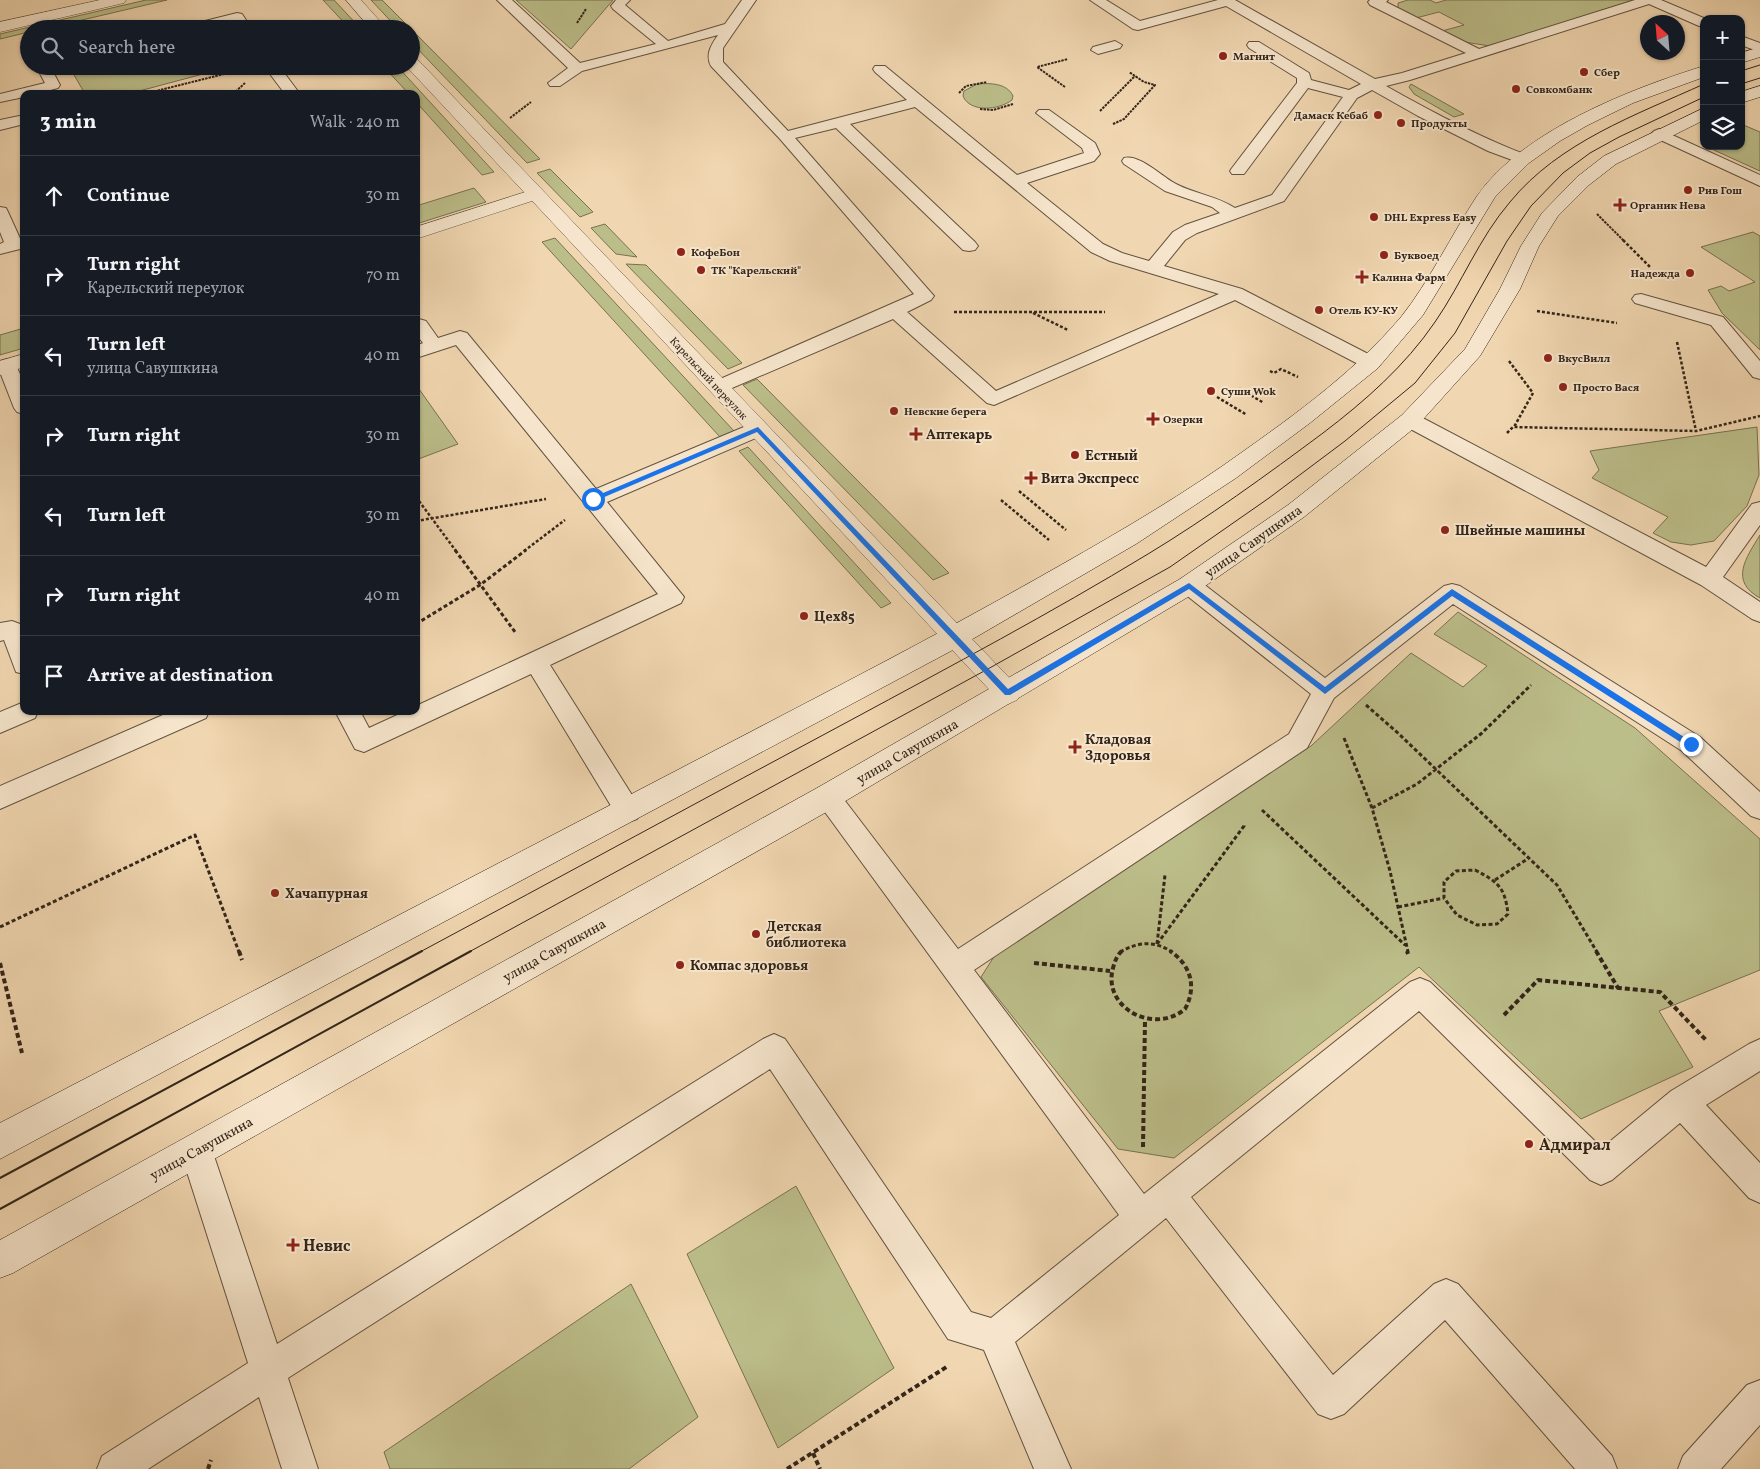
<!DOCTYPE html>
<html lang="en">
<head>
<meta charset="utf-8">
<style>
  body { margin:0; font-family:Vollkorn,serif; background:#20242c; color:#f1f3f6 }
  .controls { position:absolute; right:15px; top:15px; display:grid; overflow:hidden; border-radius:10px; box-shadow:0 1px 4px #0004 }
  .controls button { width:45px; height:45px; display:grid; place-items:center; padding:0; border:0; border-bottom:1px solid #363941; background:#171b24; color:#f1f3f6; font:25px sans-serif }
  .compass { position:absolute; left:1640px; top:15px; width:45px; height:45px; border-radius:50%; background:#171b24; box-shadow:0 1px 4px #0004; rotate:334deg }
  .stop { position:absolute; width:15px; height:15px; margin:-11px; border:4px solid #1a73e8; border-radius:50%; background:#fff }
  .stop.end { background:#1a73e8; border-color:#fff; box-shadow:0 1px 5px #0008 }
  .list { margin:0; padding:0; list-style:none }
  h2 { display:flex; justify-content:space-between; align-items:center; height:65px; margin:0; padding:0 20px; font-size:21px }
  h2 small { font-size:16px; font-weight:400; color:#9ea1a6 }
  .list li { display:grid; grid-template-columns:32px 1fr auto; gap:15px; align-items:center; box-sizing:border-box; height:80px; padding:0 20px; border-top:1px solid #363941 }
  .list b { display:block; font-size:19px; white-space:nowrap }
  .list p { margin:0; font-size:16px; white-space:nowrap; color:#9ea1a6 }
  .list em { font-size:16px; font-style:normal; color:#9ea1a6 }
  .icon { flex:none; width:28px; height:28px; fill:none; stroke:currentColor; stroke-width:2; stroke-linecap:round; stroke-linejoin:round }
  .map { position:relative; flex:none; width:1760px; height:1469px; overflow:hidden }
  .search { position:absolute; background:#171b24; box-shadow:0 1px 4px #0004; left:20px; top:20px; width:400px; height:55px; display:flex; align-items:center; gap:12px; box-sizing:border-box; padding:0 18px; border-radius:28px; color:#9ea1a6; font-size:19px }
  .panel { position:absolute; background:#171b24; box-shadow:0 1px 4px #0004; left:20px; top:90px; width:400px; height:625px; border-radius:10px }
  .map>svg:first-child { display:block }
  .green { fill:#bcbe8a; stroke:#787252 }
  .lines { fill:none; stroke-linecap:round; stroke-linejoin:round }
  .service-casing { stroke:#62523f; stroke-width:2 }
  .minor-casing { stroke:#62523f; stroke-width:1 }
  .tertiary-casing { stroke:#62523f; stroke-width:1 }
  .secondary-casing { stroke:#332519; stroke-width:1 }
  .path-far3 { stroke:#332519; stroke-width:2; stroke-dasharray:2.5 1; stroke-linecap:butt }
  .path-far2 { stroke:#332519; stroke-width:2.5; stroke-dasharray:3 2; stroke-linecap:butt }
  .path-far1 { stroke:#332519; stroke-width:3; stroke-dasharray:4 2.5; stroke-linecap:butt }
  .path { stroke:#332519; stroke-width:4; stroke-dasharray:5 3; stroke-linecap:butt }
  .service { fill:#f6e5cc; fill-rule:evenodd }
  .minor { fill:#f6e5cc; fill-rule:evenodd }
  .tertiary { fill:#f6e5cc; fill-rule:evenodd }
  .secondary { fill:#f6e5cc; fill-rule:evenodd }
  .tram-far1 { stroke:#332519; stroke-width:1 }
  .tram { stroke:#332519; stroke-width:2 }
  .route { fill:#1a73e8 }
  .poi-dot { fill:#8f2418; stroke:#f6e5cc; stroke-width:2 }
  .labels { text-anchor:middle; stroke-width:4; stroke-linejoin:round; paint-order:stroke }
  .far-poi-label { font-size:11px; font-weight:bold; fill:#332519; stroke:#f6e5cc; text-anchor:start }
  .far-street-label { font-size:11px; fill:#332519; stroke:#f6e5cc }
  .poi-label { font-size:14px; font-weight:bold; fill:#332519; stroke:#f6e5cc; text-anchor:start }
  .street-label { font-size:14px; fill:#332519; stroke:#f6e5cc }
  .near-poi-label { font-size:16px; font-weight:bold; fill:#332519; stroke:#f6e5cc; text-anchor:start }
</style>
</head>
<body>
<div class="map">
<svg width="1760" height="1469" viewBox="0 0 1760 1469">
  <rect width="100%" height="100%" fill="#f1d7b1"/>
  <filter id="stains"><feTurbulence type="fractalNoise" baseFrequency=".004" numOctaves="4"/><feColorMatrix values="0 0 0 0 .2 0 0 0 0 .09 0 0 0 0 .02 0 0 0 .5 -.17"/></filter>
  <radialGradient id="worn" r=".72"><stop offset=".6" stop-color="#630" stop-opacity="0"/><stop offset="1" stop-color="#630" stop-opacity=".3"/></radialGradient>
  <path class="green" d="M146,0H167L44,29H29V32L0,39V34Z
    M323,0H334L361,29H350Z
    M371,0H382L411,29H398Z
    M516,0H613L571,49Z
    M1408,0H1430L1436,3L1446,0H1634L1490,46L1458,41L1442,31L1464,25L1439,12L1416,18L1398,8V3Z
    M411,29L540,159L527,163L411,42Z
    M69,66H233L128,94H85Z
    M383,66H397L494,172L482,175L416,102V94H409Z
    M977,84C990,83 1007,83 1013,96L1012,100C999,110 970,113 963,96L964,91Z
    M1411,84L1464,114L1454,117L1414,94L1409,87Z
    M1741,124L1760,132V171L1705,146H1741Z
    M550,169L593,212L580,217L537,173Z
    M474,188L486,202L416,224V206Z
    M605,224L637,257L616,254L591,228Z
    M1753,232L1760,236V350L1722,313L1708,290L1721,286L1729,291L1755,282L1701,247Z
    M555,238L734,431L720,437L542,242Z
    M626,264L646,265L742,363L728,369Z
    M24,328V348L0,355V335Z
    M757,379L949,573L933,580L743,385Z
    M419,389L458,444L416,460V390Z
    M1757,427L1759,475L1747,506L1714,541L1691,545L1671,542L1653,533L1668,517L1592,478L1599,470L1590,451Z
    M748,447L891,603L881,608L739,451Z
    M1760,535V598C1729,581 1746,558 1760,535Z
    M1458,612L1635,728L1760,839V970L1659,1011L1693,1067L1581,1119L1419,967L1174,1158L1118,1149L981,977L997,952L1311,746L1411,653L1463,687L1487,666L1434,634Z
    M796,1186L894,1368L778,1448L687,1254Z
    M631,1284L698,1417L629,1469H390L384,1452Z"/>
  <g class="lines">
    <g class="service-casing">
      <path id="service" d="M497,0H512L580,63L656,44L613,9L611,6L616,0H630L625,5L668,41L725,24L742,0H756L723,48V62L788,131L907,100L875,72L873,69L875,66H885L1017,175L1084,153L1082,148L1036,113L1039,110H1049L1095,143L1100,154L1094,161L1027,183L1103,244L1122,253L1149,261L1173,232L1185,225L1220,213L1212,207L1165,191L1124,164L1122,161L1124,158C1140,154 1162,177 1176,184C1195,194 1217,196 1235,208L1272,195L1343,97L1308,88L1244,174H1232L1230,171L1232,168L1297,83V78L1249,48L1247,45L1249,42H1259L1309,73L1311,80L1349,90L1361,84L1226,6L1138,30L1133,29L1090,0H1106L1140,21L1218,0H1235L1375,79L1402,73L1466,53L1370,5L1368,2L1370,0H1388L1386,2L1479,49L1635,0H1661L1706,19H1704V27L1699,26L1649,4L1410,80L1386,86C1432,112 1479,137 1529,156L1531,159L1529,162L1523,164L1488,151L1418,116L1372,90L1357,98L1284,201L1197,233L1185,240L1164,266L1242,289L1378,359L1381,363L1378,367L1371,369L1364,367L1235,300L994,405L987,403L893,319L725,391L718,393L711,391L708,387L711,383L914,294L780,139L711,66C705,55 711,45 718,35L582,71L560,86H550L548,83L568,68ZM915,107L1091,252L1110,261L1219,294L996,391L907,312L931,300L934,296L795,138L836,128L963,250L969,251L975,250L978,246L975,242L850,124Z
        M237,13L242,14L252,29H238L234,22L207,29H183L185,26Z
        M1741,36L1760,43V52L1741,45Z
        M1115,41L1122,45L1120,48L1098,54L1091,50L1093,47Z
        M36,66H50L60,85L58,88L35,94H24V97L0,102V94L45,83Z
        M264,66H279L300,94H285Z
        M24,115V124L0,130V120Z
        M1659,129L1760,175V186L1654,137L1651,134L1654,131Z
        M0,207L6,208L8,212L23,245L20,249L0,254V244L4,242L0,232Z
        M1641,294L1723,317L1760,361V379L1753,377L1711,325L1635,303L1632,299L1635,295Z
        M419,319L426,321L438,338L460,331L467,333L596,489L751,424L758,422L765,424L768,429L765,434L607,502L684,597L681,603L550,665L637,803L641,811L637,819L628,822L619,819L531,674L364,752L355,749L335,711H360L369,728L406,711H416V706L658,594L456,345L416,358V346L423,343L416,334V320Z
        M7,359L14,361L24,383V414L17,412L14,408L0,372V361Z
        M1410,414L1417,415L1706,567L1752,504L1760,502V525L1723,577L1760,602V622L1752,619L1701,585L1403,425L1400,420L1403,415Z
        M1189,577L1197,579L1325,678L1444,586L1452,584L1460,586L1700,737L1760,792V819L1751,816L1682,751L1453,604L1334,698L1307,748L974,970L1144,1194L1410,982L1420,978L1430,982L1602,1148L1671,1091L1749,1044L1760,1039V1071L1706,1105L1760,1163V1203L1749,1198L1680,1123L1612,1180L1601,1185L1590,1180L1419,1011L1191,1197L1333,1375L1434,1284L1446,1279L1458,1284L1612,1456L1617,1469H1575L1445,1320L1344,1414L1331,1419L1318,1414L1166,1218L1015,1342L1071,1469H1034L984,1350L948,1339L770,1069L288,1378L318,1469H282L259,1397L148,1469H97L102,1456L248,1363L180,1150L185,1139L196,1134L207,1139L212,1150L277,1344L763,1039L774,1034L785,1039L971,1312L991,1318L1119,1215L814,797L818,789L827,786L836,789L958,949L1289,734L1311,694L1181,591L1178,585L1181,579Z
        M12,621L20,624L24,630V674L16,672L4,640L0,641V623Z
        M24,702V711H38L35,718L0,733V712Z
        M172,711H209L206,718L0,809V786Z
        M1760,1380V1425L1721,1469H1678L1683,1456L1747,1385Z"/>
    </g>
    <g class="minor-casing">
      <path id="minor" d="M535,189L541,190L544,194L541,198L416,239V227Z
        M24,354V367L0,375V361Z"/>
    </g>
    <g class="tertiary-casing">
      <path id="tertiary" d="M100,0H126L124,3L0,32V22Z
        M346,0H361L387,29H371Z
        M411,57L417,59L1017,686L1021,693L1017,700L1008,704L999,700L406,66H411Z"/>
    </g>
    <g class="secondary-casing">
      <path id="secondary" d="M1760,47V57L1741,63V53Z
        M1704,66V77L1633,103L1588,125L1560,141L1529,163L1495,197L1423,315L1378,368L1310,423L1236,478L1136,544L964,644L0,1159V1123C238,999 476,875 714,751C823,694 932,638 1038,578C1100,543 1163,507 1221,467C1285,422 1351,376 1401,317C1429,282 1452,234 1477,196C1522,131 1630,89 1704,66Z
        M1760,86V97L1741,103V92Z
        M1704,108V120L1616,164L1589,185L1558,216L1539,246L1520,289L1480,356L1418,425L1304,517L1198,591L837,806L13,1273L0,1278V1240L817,788L1180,579L1288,505L1402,415L1465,349L1500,289L1521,246L1542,213L1577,177L1604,156Z"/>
    </g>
    <path class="path-far3" d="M577,23L586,9
      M1065,87L1037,67L1068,59
      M959,93L966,86L987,82
      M144,94L240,70
      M233,94L245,83
      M980,109L993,110L1013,104
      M1100,111L1135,76
      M510,118L531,102
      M1113,124L1124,119L1155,85L1144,82L1129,72
      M1597,214L1624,241"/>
    <path class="path-far2" d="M1623,240L1651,268
      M1537,311L1617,323
      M954,312H1105
      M1033,313L1068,330
      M1677,342L1696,431
      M1509,361L1533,393L1514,427
      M1270,371L1274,373L1281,369L1298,377
      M1230,390L1234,393L1240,389L1264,403
      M1217,397L1247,415
      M1507,433L1513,427L1696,431L1760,416
      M1019,491L1066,530
      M416,497L456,551
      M1001,500L1049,540
      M416,521L546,499
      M524,551L565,520"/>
    <path class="path-far1" d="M455,550L515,632
      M416,624L480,585L526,550
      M1366,705L1399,734L1557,885L1597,952
      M1344,738L1372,808L1390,871L1408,952
      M1372,808L1417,784L1482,733L1531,685
      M1262,810L1405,945
      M1475,870C1498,882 1505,887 1508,914L1497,924L1477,925L1457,915L1444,898V882L1456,871Z
      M1495,880L1529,858
      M1398,907L1444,898
      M0,927L195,835L239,952
      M1157,944L1244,826V823
      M1157,944L1165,875
      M1120,952C1138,942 1154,940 1172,952"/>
    <path class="path" d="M239,951L242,960
      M1122,951C1117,955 1115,961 1113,968C1102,1008 1154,1035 1185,1009C1197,987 1191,965 1170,951
      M1407,951L1408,954
      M1596,951L1618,988
      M0,963L22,1053
      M1034,963L1110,971
      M1504,1015L1538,980L1660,992L1706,1040
      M1143,1147L1145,1020
      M813,1453L820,1469
      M208,1469L211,1460
      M787,1469L948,1366"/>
    <use href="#service" class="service"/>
    <use href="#minor" class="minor"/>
    <use href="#tertiary" class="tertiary"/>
    <use href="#secondary" class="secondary"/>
    <path class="tram-far1" d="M1741,71L1760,65
      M1741,84L1760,78
      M420,952C564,875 707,797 851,720C951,666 1051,613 1148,554C1206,519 1268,474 1323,433C1365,401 1405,366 1435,322C1462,283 1479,238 1510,202C1559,142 1636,115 1704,84
      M469,952L986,670L1170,567L1269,498L1345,441L1415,383L1455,333L1507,241L1531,206L1563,173L1590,153L1619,137L1704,97"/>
    <path class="tram" d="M0,1178L422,951
      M0,1209L471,951"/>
  </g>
  <path class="route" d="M758,427L1008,689L1189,583L1325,687L1452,589L1695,744L1691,748L1688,747L1452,596L1325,694L1189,589L1010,695H1005L757,432L595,501L589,499Z"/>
  <g class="poi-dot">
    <circle cx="1223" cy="56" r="5"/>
    <circle cx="1584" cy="72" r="5"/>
    <circle cx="1516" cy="89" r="5"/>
    <circle cx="1378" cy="115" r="5"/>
    <circle cx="1401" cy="123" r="5"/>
    <circle cx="1688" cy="190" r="5"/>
    <path d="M1617.5 197.5h5v5h5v5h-5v5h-5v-5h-5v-5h5z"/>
    <circle cx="1374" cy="217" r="5"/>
    <circle cx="681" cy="252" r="5"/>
    <circle cx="1384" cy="255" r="5"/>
    <circle cx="701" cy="270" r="5"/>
    <circle cx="1690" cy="273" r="5"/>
    <path d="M1359.5 269.5h5v5h5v5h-5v5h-5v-5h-5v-5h5z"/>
    <circle cx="1319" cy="310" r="5"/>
    <circle cx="1548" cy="358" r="5"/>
    <circle cx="1563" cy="387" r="5"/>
    <circle cx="1211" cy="391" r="5"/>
    <circle cx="894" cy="411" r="5"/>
    <path d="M1150.5 411.5h5v5h5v5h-5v5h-5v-5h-5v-5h5z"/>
    <path d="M913.5 426.5h5v5h5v5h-5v5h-5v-5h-5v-5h5z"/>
    <circle cx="1075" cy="455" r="5"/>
    <path d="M1028.5 470.5h5v5h5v5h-5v5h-5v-5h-5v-5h5z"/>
    <circle cx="1445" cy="530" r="5"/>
    <circle cx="804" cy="616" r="5"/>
    <path d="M1072.5 739.5h5v5h5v5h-5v5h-5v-5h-5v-5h5z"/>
    <circle cx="275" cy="893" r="5"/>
    <circle cx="756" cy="934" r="5"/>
    <circle cx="680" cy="965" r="5"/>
    <circle cx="1529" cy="1144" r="5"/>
    <path d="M290.5 1237.5h5v5h5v5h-5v5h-5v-5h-5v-5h5z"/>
  </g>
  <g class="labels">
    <g class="far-poi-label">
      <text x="1233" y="60">Магнит</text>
      <text x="1594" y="76">Сбер</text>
      <text x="1526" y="93">Совкомбанк</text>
      <text x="1368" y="119" text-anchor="end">Дамаск Кебаб</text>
      <text x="1411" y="127">Продукты</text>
      <text x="1698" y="194">Рив Гош</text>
      <text x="1630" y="209">Органик Нева</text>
      <text x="1384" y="221">DHL Express Easy</text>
      <text x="691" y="256">КофеБон</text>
      <text x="1394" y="259">Буквоед</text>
      <text x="711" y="274">ТК "Карельский"</text>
      <text x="1680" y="277" text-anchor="end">Надежда</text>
      <text x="1372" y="281">Калина Фарм</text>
      <text x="1329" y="314">Отель КУ-КУ</text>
      <text x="1558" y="362">ВкусВилл</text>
      <text x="1573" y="391">Просто Вася</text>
      <text x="1221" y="395">Суши Wok</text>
      <text x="904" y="415">Невские берега</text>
      <text x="1163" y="423">Озерки</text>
    </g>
    <g class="far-street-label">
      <text transform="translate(709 378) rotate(47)" y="4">Карельский переулок</text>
    </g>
    <g class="poi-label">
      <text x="926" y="439">Аптекарь</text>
      <text x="1085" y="460">Естный</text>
      <text x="1041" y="483">Вита Экспресс</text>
      <text x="1455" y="535">Швейные машины</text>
      <text x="814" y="621">Цех85</text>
      <text x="1085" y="744">Кладовая<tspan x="1085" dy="16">Здоровья</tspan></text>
      <text x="285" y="898">Хачапурная</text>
      <text x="766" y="931">Детская<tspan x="766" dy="16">библиотека</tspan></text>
      <text x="690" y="970">Компас здоровья</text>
    </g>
    <g class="street-label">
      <text transform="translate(1253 541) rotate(-35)" y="5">улица Савушкина</text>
      <text transform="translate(907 751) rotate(-30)" y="5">улица Савушкина</text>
      <text transform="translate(554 950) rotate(-29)" y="5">улица Савушкина</text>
      <text transform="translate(201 1148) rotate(-29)" y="5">улица Савушкина</text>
    </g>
    <g class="near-poi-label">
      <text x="1539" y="1150">Адмирал</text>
      <text x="303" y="1251">Невис</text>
    </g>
  </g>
  <rect width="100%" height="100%" filter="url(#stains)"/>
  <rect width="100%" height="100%" fill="url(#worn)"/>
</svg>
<div class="controls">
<button>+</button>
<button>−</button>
<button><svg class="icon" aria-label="layers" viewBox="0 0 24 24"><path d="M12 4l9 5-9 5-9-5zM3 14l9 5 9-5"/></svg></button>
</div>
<svg class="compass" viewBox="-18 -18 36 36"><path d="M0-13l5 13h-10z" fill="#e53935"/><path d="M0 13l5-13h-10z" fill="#9ea1a6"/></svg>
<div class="stop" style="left:593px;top:499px"></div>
<div class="stop end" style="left:1691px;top:744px"></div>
<div class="search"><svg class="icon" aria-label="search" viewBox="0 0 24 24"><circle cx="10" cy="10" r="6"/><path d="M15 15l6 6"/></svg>Search here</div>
<section class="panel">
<h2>3 min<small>Walk · 240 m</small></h2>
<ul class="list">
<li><svg class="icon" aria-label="ahead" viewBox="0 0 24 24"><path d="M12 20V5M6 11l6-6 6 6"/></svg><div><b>Continue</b></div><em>30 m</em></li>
<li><svg class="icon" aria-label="right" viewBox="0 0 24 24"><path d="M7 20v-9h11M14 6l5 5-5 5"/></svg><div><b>Turn right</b><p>Карельский переулок</p></div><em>70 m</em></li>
<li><svg class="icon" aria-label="left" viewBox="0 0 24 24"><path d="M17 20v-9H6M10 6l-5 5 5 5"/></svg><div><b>Turn left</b><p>улица Савушкина</p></div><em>40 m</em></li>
<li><svg class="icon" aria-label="right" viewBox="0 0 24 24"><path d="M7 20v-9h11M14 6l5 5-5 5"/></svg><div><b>Turn right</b></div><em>30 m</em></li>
<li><svg class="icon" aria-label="left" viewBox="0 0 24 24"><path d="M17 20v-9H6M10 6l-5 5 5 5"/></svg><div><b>Turn left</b></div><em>30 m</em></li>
<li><svg class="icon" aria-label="right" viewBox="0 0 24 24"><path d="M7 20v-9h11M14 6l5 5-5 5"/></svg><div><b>Turn right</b></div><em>40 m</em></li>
<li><svg class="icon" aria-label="arrive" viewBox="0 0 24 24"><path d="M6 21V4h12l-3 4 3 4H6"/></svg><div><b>Arrive at destination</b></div></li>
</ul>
</section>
</div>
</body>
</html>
